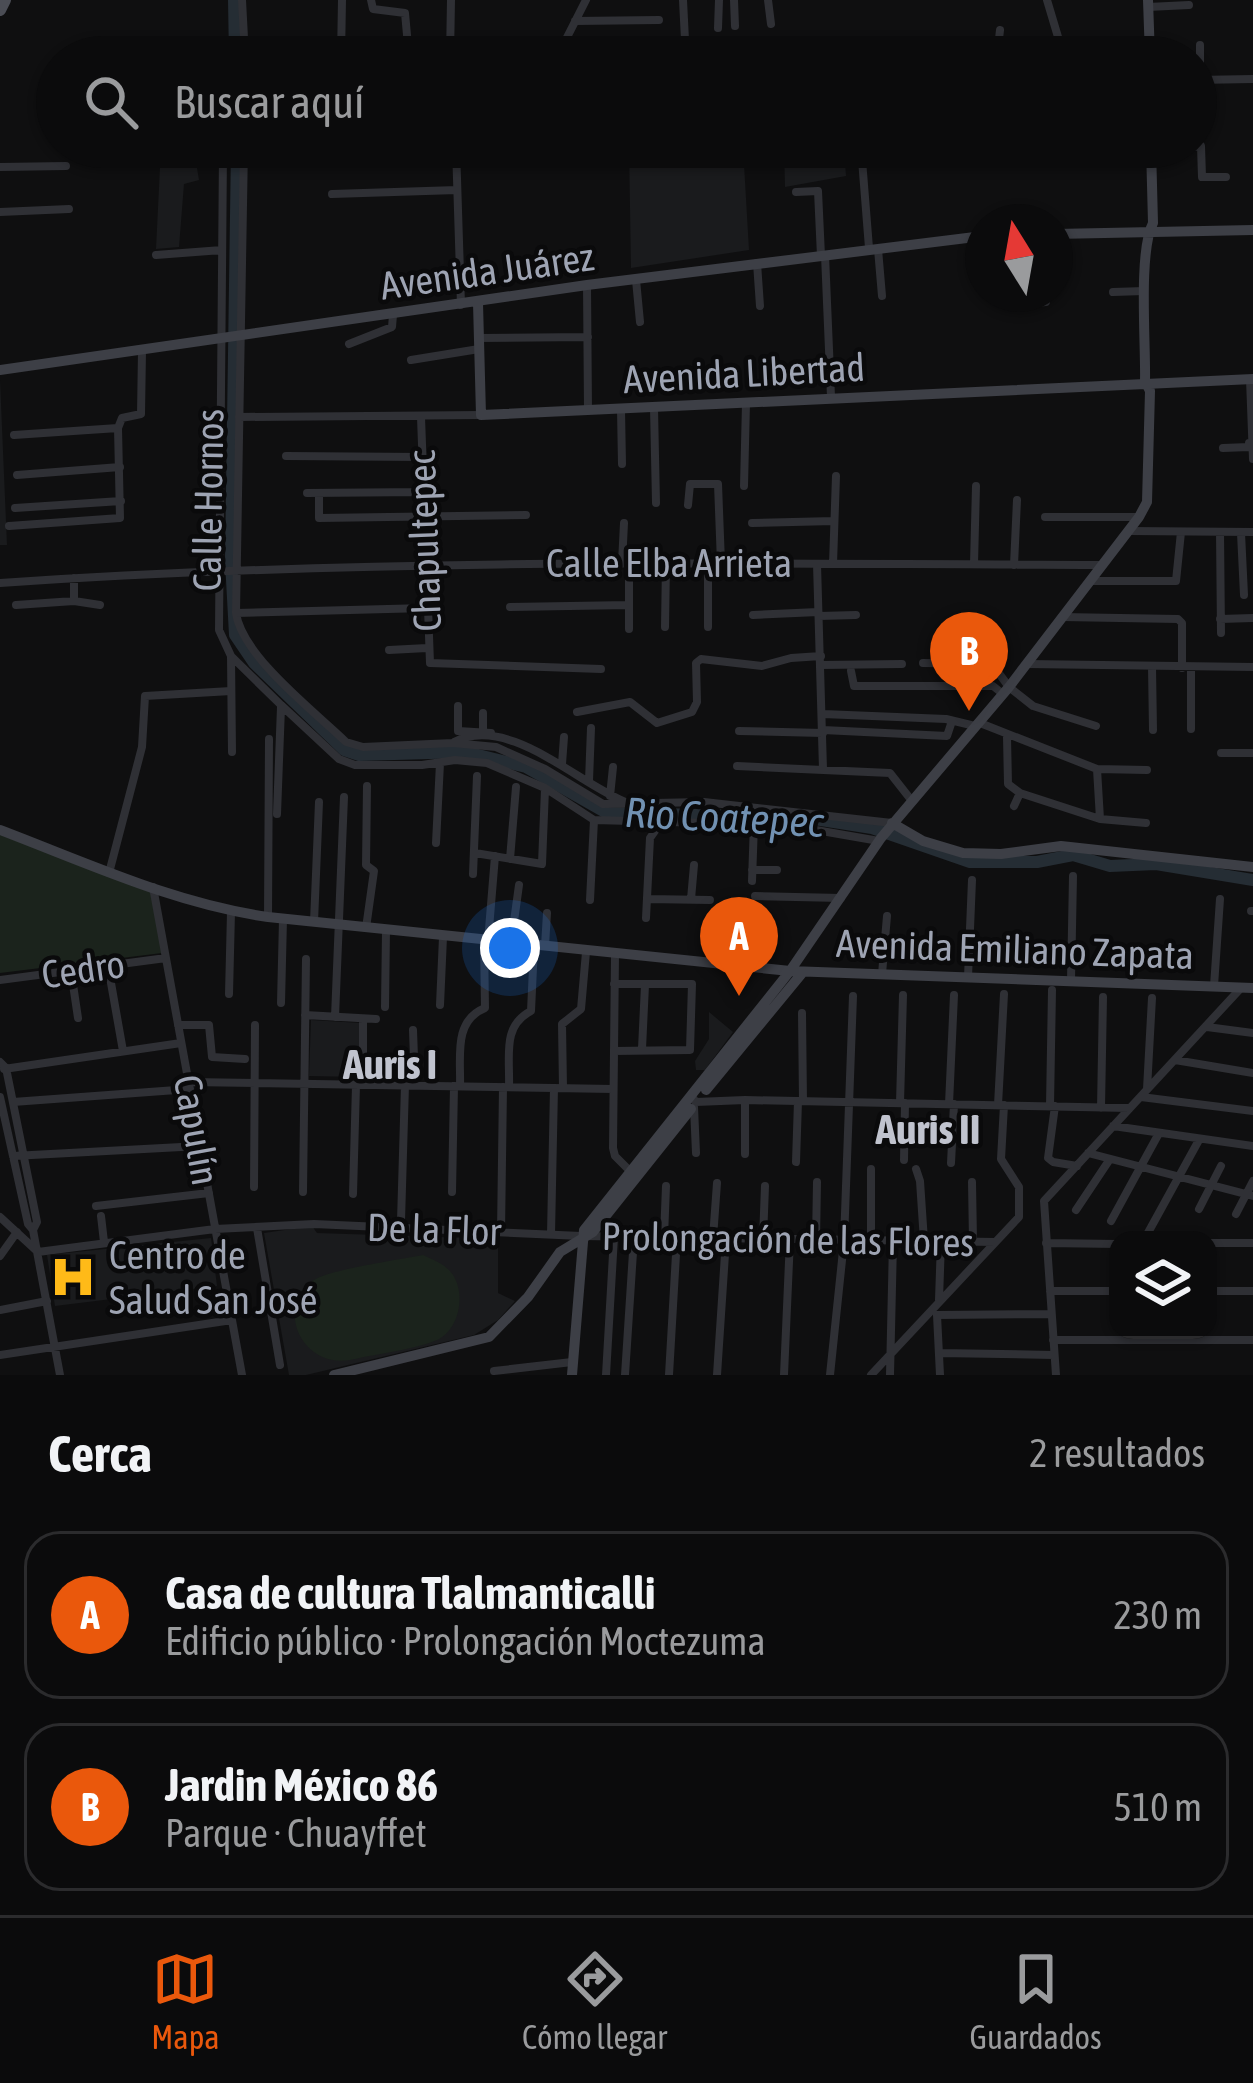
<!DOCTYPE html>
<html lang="es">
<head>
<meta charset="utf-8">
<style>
  body { margin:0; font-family:"Asap Condensed",sans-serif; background:#19191a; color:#f1f3f6 }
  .controls { position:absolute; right:36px; bottom:36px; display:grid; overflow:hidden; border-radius:24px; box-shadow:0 3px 9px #0004 }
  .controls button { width:108px; height:108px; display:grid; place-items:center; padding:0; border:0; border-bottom:3px solid #2b2b2d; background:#0b0b0c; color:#f1f3f6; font:60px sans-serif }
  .compass { position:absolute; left:965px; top:204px; width:108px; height:108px; border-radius:50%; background:#0b0b0c; box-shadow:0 3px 9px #0004; rotate:349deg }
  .you { position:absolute; left:510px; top:948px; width:42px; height:42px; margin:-30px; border:9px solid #fff; border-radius:50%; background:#1a73e8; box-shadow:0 0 0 18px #1a73e833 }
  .badge { display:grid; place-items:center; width:78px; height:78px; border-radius:50%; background:#ea580c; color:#fff; font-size:39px; font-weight:700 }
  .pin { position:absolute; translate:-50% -99px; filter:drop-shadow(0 3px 6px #0008) }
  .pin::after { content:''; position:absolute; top:63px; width:42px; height:36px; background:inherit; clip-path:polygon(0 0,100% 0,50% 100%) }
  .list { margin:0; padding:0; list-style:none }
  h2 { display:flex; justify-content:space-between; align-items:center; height:156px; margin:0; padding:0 48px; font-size:51px }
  h2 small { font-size:39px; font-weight:400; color:#9a9b9d }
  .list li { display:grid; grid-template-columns:78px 1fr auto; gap:36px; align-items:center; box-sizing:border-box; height:168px; margin:0 24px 24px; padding:0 24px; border:3px solid #2b2b2d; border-radius:36px }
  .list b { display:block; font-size:45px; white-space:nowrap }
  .list p { margin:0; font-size:39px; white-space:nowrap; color:#9a9b9d }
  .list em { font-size:39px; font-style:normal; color:#9a9b9d }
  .icon { flex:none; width:66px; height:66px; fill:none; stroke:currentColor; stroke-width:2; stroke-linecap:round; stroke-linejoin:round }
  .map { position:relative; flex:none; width:1253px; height:1375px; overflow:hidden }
  .search { position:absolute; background:#0b0b0c; box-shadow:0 3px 9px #0004; left:36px; right:36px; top:36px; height:132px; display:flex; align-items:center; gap:30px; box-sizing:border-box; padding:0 42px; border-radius:66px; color:#9a9b9d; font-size:45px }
  .sheet { height:540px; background:#0b0b0c }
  nav { display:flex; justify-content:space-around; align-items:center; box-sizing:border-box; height:168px; border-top:3px solid #2b2b2d; background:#0b0b0c; font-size:33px; color:#9a9b9d }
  nav a { display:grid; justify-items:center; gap:6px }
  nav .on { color:#ea580c }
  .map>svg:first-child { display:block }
  .built { fill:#1a1b1d }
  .green { fill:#1b231c }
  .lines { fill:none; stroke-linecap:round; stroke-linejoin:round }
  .river { stroke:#252d34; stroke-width:12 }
  .street { stroke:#2f3035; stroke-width:8 }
  .secondary { stroke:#3d3f46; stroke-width:10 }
  .primary { stroke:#4b4d55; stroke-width:12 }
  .labels { text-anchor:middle; stroke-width:9; stroke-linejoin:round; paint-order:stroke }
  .street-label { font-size:39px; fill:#9ea4b3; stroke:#0a0a0b }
  .poi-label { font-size:39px; fill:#9ea4b3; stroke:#0a0a0b; text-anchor:start }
  .water-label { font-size:42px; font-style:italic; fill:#7191b2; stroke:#0a0a0b }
  .neighbourhood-label { font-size:42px; font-weight:bold; fill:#c0c3ce; stroke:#0a0a0b }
</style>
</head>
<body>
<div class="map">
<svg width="1253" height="1375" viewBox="0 0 1253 1375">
  <rect width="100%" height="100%" fill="#0f0f10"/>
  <path class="built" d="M629,147H743L749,250L631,268Z
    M784,147H844L846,176L785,187Z
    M196,162L199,180L184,184L179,247L156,249L160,167Z
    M0,380L7,545H0Z
    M709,1012L733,1032L705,1070H696L695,1061L709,1039Z
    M311,1020L361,1023L359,1077L309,1076Z
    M312,1226L317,1233L498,1239V1293L515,1301L498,1320L474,1335L306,1375H289L264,1233Z
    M211,1238L217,1286L55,1306L47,1255Z"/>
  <path class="green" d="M0,835L153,890L162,953L0,973Z
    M423,1255C434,1260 447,1265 453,1275C466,1295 459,1330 437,1340C413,1350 381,1353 355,1359C300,1372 274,1304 314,1280C332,1269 398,1260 423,1255Z"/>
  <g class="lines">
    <path class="river" d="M234,0L235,57
      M237,147L231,561L235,635L254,663L344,750L359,755L466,752L526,767L607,813L802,817L872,828L970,862H1037L1073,855L1110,866L1156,864L1253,880"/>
    <path class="street" d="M242,0L245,57
      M371,0L373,9L405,13L409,57
      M683,0L685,40
      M734,0L735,26
      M768,0L771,24
      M1047,0L1064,57
      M1148,7L1189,5
      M575,21L659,20
      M718,28L719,0
      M1200,45V80
      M256,49L341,41
      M367,49V57
      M153,53L215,57
      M341,57L342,0
      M450,57L451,0
      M557,57L586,0
      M997,57L1000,30
      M1196,80L1253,79
      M244,147L236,613C242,656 314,711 346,742L363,747L453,743L496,747L545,769L603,804L704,802L892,823
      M456,147L461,305
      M861,147L869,248
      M1102,151L1128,147
      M1151,153L1201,146L1202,177H1226
      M160,156L223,151L219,630L231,656L281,705L339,759L355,765H422L455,760L487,763L545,788L594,820L787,825L879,841
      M0,167L66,166
      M796,192L818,191L821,256
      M332,194L457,190
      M0,212L69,209
      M878,249L882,296
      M156,255L222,250
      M825,255L831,397
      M757,263L760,306
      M636,280L640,322
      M587,285L588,410
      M1113,292L1144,291
      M1024,304L1046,302L1047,294
      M479,338L588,337
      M349,344L392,327L393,315
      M411,360L479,349
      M1250,379L1253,459
      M654,408L656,503
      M621,410L622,464
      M239,417L481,415
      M421,417L430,663L601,669
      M14,435L118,428
      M1223,448L1249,447V443
      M286,456L422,457
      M17,475L120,467
      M744,486L746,403
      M307,493L423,492
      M319,493V518L526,515
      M688,505L690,484H718L721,563
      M15,508L121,501
      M1045,517H1139
      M752,523L834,521
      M9,526L120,518L118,428L122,418L141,414L142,351
      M1130,531L1253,532
      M1220,532L1221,633
      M1241,533L1244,595
      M622,563L624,523
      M817,564L823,769
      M833,564L836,476
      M974,564L976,486
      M1014,565L1017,500
      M1091,581H1176L1181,532
      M0,583C367,558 733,563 1100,565
      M74,601L100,605
      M16,605L74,601V578
      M510,607L629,605
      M236,613L426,608
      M753,615L818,612
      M819,616L856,615
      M1062,617L1178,619L1182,623V668
      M1220,619L1253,618
      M665,627L666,563
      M708,627V563
      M629,629V563
      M389,650L427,648
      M231,657L232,752
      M923,663L992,664L1009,687L1033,706L1096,726
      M1027,664L1253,667
      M821,665L902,664
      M1152,667L1153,730
      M851,671L854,686H993L1003,694
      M458,706V731L491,733
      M577,712L630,702L657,723L692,712L697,702L696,663L701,659L762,666L791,658L821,656
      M823,714L946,719L975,726
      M980,723L1097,769L1147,770
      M1191,729V668
      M483,730V713
      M823,730L947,736L952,721
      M739,731L823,733
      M1007,737L1008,784L1020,793L1014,806
      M454,742C509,713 580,786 630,804
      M1221,753H1253
      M562,764L564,737
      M737,766L890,773L912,801
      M1097,769L1100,819
      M589,781L591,728
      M1020,793L1100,819L1146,823
      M610,796L613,767
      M277,814L281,707
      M436,843L440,763
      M475,853L542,864L545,789
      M510,859L516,787
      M752,870H777
      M109,873L142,747L145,696L231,691
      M473,874L477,776
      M752,881L754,823
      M153,887L242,1375
      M755,896L841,898
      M647,899L710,900
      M691,899L694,865
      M590,900L594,820
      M1251,911H1253
      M268,917L269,739
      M646,918L650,838L660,824
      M314,922L319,802
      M366,928L374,871L366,865L367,786
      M488,941L495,856
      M511,943L519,885
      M545,946L547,913
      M615,955L613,1148L615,1156L631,1172
      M108,966L123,1051
      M71,971L78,1018
      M882,974L887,916
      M968,977L972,880
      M0,980L166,958
      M1071,980L1073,876
      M1214,986L1220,899
      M229,994L231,912
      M281,1003L283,919
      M440,1005L443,937
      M385,1007L386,930
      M802,1013L803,1101
      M305,1015L376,1019
      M335,1017L344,797
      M178,1025H209L212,1057L245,1059
      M1207,1027L1253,1033
      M413,1030L415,1085
      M642,1049L645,985
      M614,1051L690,1050L692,984H614
      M1175,1060L1253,1073
      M0,1062L6,1068L37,1222L33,1230L60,1375
      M4,1069L181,1043
      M189,1082L613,1089
      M363,1085V1020
      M460,1086C461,1057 453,1021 485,1008L484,941
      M509,1087C510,1055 502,1026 531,1011L534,946
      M563,1088L562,1024L581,1009L586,952
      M1147,1089L1152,998
      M0,1097L28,1224L33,1230
      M692,1097L696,1102L745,1100L1129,1108
      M1141,1097L1253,1111
      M745,1100V1154
      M13,1102L190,1089
      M900,1103L903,995
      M949,1104L954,995
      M998,1105L1004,994
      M1050,1106L1052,990
      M1055,1106L1048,1158L1053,1162L1077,1166
      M694,1107L696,1153
      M1101,1108L1103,997
      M1113,1126L1253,1146
      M1088,1153L1253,1196
      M13,1156L200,1146
      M904,1160L905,1103
      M796,1162L798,1101
      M951,1163L954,1104
      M871,1169V1241
      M916,1169L920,1181L924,1241
      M972,1182L973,1241
      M254,1187L255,1025
      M303,1192L306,959
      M452,1192L454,1086
      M353,1194L356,1085
      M96,1206L209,1193
      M1199,1209L1221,1166
      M1076,1210L1110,1159
      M1236,1214L1253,1181
      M101,1216L104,1242
      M0,1217L38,1252L215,1229L314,1224L581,1236L995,1242
      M401,1221L405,1085
      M1111,1221L1158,1135
      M257,1228L280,1365
      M501,1232L503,1087
      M551,1234L554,1088
      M664,1237L666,1186
      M713,1238L717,1183
      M763,1239L765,1186
      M816,1240L817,1182
      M1144,1240L1199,1140
      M1046,1243L1118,1244
      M1208,1243H1253
      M0,1256L17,1232
      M1050,1291H1118
      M1208,1291H1253
      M939,1300L941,1241
      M0,1310L47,1301
      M937,1315L1051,1314
      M937,1315L940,1375
      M1053,1340H1253
      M939,1353L1054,1355
      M0,1355L232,1320
      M494,1371L572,1362
      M606,1375L614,1237
      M625,1375L634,1237
      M669,1375L677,1237
      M717,1375L726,1239
      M784,1375L790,1239
      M830,1375L844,1241L853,996
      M871,1375L1019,1217V1187L1001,1159L1004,1105
      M890,1375L893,1242
      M1056,1375L1044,1201L1241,988"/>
    <path class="secondary" d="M1148,0L1150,57
      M1055,234L1253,230
      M478,303L481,415L1253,379
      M0,370L587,285L983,236
      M892,823L923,841L963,853L1001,854L1061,846L1253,867
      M0,830C87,863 175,904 268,917L790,971L1253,988
      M706,1090L803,972
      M334,1375L489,1337L528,1297L560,1252L593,1232L691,1109
      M572,1375L584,1230L790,971L881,838L1009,687L1139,517L1147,502L1150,391L1145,381C1146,345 1138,252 1153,223L1151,147"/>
    <path class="primary" d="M0,10L5,0"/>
  </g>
  <defs>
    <g id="hospital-bare" transform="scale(3.6)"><path d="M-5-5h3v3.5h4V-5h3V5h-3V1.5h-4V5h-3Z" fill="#ffba18" stroke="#0a0a0b" stroke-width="2.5" paint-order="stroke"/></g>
  </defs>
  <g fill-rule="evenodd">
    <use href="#hospital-bare" x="73" y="1277"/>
  </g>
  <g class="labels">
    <g class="street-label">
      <text transform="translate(487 271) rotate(-8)" y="14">Avenida Juárez</text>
      <text transform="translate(744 373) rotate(-3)" y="14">Avenida Libertad</text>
      <text transform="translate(208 500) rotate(-89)" y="14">Calle Hornos</text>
      <text transform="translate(424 541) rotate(-92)" y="14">Chapultepec</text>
      <text x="669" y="577">Calle Elba Arrieta</text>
      <text transform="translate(1015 949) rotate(2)" y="14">Avenida Emiliano Zapata</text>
      <text transform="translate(83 969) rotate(-8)" y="14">Cedro</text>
      <text transform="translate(197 1130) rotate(80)" y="14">Capulín</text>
      <text transform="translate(434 1229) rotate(2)" y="14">De la Flor</text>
      <text transform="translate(788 1239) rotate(1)" y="14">Prolongación de las Flores</text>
    </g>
    <g class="poi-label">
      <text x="109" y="1269">Centro de<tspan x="109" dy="45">Salud San José</tspan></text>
    </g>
    <g class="water-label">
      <text transform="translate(724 817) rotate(3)" y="15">Rio Coatepec</text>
    </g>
    <g class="neighbourhood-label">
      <text x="390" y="1079">Auris I</text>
      <text x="928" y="1144">Auris II</text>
    </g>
  </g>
</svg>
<div class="controls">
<button><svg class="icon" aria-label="layers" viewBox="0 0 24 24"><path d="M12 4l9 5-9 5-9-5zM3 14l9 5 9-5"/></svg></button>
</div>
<svg class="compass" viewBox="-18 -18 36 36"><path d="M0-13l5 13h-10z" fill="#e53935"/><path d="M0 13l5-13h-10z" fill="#9a9b9d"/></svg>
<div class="you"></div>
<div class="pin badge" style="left:739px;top:996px">A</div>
<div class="pin badge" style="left:969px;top:711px">B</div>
<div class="search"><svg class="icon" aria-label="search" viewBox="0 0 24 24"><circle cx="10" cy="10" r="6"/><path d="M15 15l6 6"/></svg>Buscar aquí</div>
</div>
<section class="sheet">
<h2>Cerca<small>2 resultados</small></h2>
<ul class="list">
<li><span class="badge">A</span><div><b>Casa de cultura Tlalmanticalli</b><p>Edificio público · Prolongación Moctezuma</p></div><em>230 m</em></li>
<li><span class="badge">B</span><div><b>Jardin México 86</b><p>Parque · Chuayffet</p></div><em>510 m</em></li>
</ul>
</section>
<nav>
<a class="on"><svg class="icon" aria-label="map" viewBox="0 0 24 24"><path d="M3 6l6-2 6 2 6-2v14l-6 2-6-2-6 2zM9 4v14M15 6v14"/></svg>Mapa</a>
<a><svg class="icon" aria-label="directions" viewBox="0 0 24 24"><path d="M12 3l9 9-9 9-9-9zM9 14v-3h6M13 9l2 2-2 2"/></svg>Cómo llegar</a>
<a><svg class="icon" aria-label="saved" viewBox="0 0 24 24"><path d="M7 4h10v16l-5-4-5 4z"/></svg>Guardados</a>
</nav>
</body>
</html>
